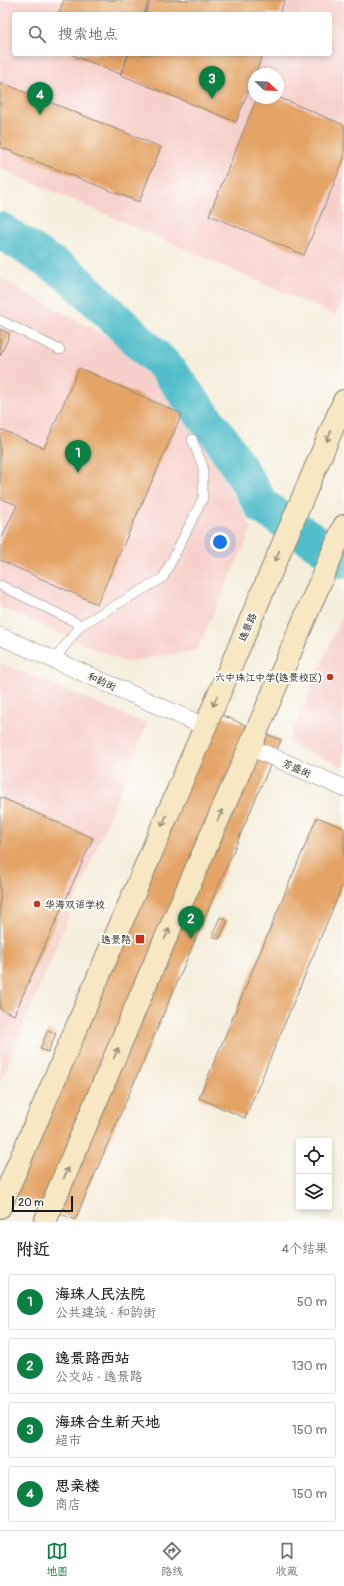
<!DOCTYPE html>
<html lang="zh">
<head>
<meta charset="utf-8">
<style>
  body { margin:0; font-family:Pangolin,"LXGW WenKai TC",sans-serif; background:#f6f6f6; color:#202124 }
  .controls { position:absolute; right:12px; bottom:12px; display:grid; overflow:hidden; border-radius:4px; box-shadow:0 2px 6px #0003 }
  .controls button { width:36px; height:36px; display:grid; place-items:center; padding:0; border:0; border-bottom:1px solid #e0e0e0; background:#fff; color:#202124; font:20px sans-serif }
  .compass { position:absolute; left:248px; top:68px; width:36px; height:36px; border-radius:50%; background:#fff; box-shadow:0 2px 6px #0003; rotate:113deg }
  .scale { position:absolute; left:12px; bottom:10px; width:61px; box-sizing:border-box; padding-left:4px; border:2px solid #1c1c1c; border-top:0; font-size:11px; line-height:14px; white-space:nowrap; color:#1c1c1c; -webkit-text-stroke:3px #fdfcf7; paint-order:stroke }
  .you { position:absolute; left:220px; top:542px; width:14px; height:14px; margin:-10px; border:3px solid #fff; border-radius:50%; background:#1a73e8; box-shadow:0 0 0 6px #1a73e833 }
  .badge { display:grid; place-items:center; width:26px; height:26px; border-radius:50%; background:#0b8043; color:#fff; font-size:13px; font-weight:700 }
  .pin { position:absolute; translate:-50% -33px; filter:drop-shadow(0 1px 2px #0008) }
  .pin::after { content:''; position:absolute; top:21px; width:14px; height:12px; background:inherit; clip-path:polygon(0 0,100% 0,50% 100%) }
  .list { margin:0; padding:0; list-style:none }
  h2 { display:flex; justify-content:space-between; align-items:center; height:52px; margin:0; padding:0 16px; font-size:17px }
  h2 small { font-size:13px; font-weight:400; color:#757577 }
  .list li { display:grid; grid-template-columns:26px 1fr auto; gap:12px; align-items:center; box-sizing:border-box; height:56px; margin:0 8px 8px; padding:0 8px; border:1px solid #e0e0e0; border-radius:4px }
  .list b { display:block; font-size:15px; white-space:nowrap }
  .list p { margin:0; font-size:13px; white-space:nowrap; color:#757577 }
  .list em { font-size:13px; font-style:normal; color:#757577 }
  .icon { flex:none; width:22px; height:22px; fill:none; stroke:currentColor; stroke-width:2; stroke-linecap:round; stroke-linejoin:round }
  .map { position:relative; flex:none; width:344px; height:1222px; overflow:hidden }
  .search { position:absolute; background:#fff; box-shadow:0 2px 6px #0003; left:12px; right:12px; top:12px; height:44px; display:flex; align-items:center; gap:10px; box-sizing:border-box; padding:0 14px; border-radius:4px; color:#757577; font-size:15px }
  .sheet { height:308px; background:#fff }
  nav { display:flex; justify-content:space-around; align-items:center; box-sizing:border-box; height:56px; border-top:1px solid #e0e0e0; background:#fff; font-size:11px; color:#757577 }
  nav a { display:grid; justify-items:center; gap:2px }
  nav .on { color:#0b8043 }
  .map>svg:first-child { display:block }
  .built { fill:#f7d0cb; fill-rule:evenodd }
  .lines { fill:none; stroke-linecap:round; stroke-linejoin:round }
  .river { stroke:#51bdcb; stroke-width:36 }
  .building { fill:#e4a466 }
  .lane-casing { stroke:#88857c; stroke-width:10 }
  .street-casing { stroke:#88857c; stroke-width:18 }
  .secondary-casing { stroke:#88857c; stroke-width:24 }
  .lane { stroke:#fff; stroke-width:9 }
  .street { stroke:#fff; stroke-width:17 }
  .secondary { stroke:#f7e8c3; stroke-width:22 }
  .oneway { stroke:#948c78 }
  .poi-dot { fill:#c8321e; stroke:#fdfcf7; stroke-width:1.5 }
  .labels { text-anchor:middle; stroke-width:4; stroke-linejoin:round; paint-order:stroke }
  .street-label { font-size:10px; fill:#1c1c1c; stroke:#fdfcf7 }
  .poi-label { font-size:10px; fill:#1c1c1c; stroke:#fdfcf7; text-anchor:end }
</style>
</head>
<body>
<div class="map">
<svg width="344" height="1222" viewBox="0 0 344 1222">
  <rect width="100%" height="100%" fill="#fdfcf7"/>
  <filter id="ink" filterUnits="userSpaceOnUse"><feTurbulence type="fractalNoise" baseFrequency=".025" numOctaves="2"/><feDisplacementMap in="SourceGraphic" scale="8" xChannelSelector="R" yChannelSelector="G"/><feConvolveMatrix kernelMatrix="1 2 1 2 8 2 1 2 1" color-interpolation-filters="sRGB"/></filter>
  <filter id="wash" filterUnits="userSpaceOnUse"><feTurbulence type="fractalNoise" baseFrequency=".012" numOctaves="4" result="noise"/><feDisplacementMap in="SourceGraphic" scale="16" xChannelSelector="R" yChannelSelector="G"/><feGaussianBlur stdDeviation="0.9" result="paint"/><feColorMatrix in="noise" values="0 0 0 0 0 0 0 0 0 0 0 0 0 0 0 0 0 1.4 0 .05"/><feComposite in="paint" operator="in"/></filter>
  <g filter="url(#wash)">
    <rect width="100%" height="100%" fill="#f5eedc"/>
    <path class="built" d="M0,0H344V296L335,315L0,168ZM14,14H330V54H14ZM254,74H278V98H254Z
      M0,278L114,341L183,408L252,528L197,650L125,662L0,607Z
      M344,611V767L288,743Z
      M0,663L147,724L0,1084Z"/>
    <g class="lines">
      <path class="river" d="M0,230L72,277L165,366L224,443L262,506L344,561"/>
    </g>
    <g id="blocks">
      <path class="building" d="M64,0H149L144,14H58Z
        M151,0H285L279,14H145Z
        M70,54H128L120,74Z
        M129,54H263L236,122L121,75Z
        M0,82L161,147L139,202L0,147Z
        M278,97L344,125V159L304,255L209,215L257,98Z
        M0,329L10,334L0,356Z
        M79,368L182,414L97,604L0,560V542L17,505L0,498V429L44,448Z
        M205,708L281,740L75,1220L0,1188Z
        M0,797L93,838L14,1015L0,1009Z
        M317,817L344,828V882L245,1118L199,1098Z
        M220,917L228,921L219,939L212,936Z
        M48,1030L56,1034L48,1052L40,1049Z"/>
    </g>
  </g>
  <g filter="url(#ink)">
    <use href="#blocks" fill-opacity="0" stroke="#88857c" stroke-width="1"/>
    <g class="lines">
      <g class="lane-casing">
        <path id="lane" d="M0,320L60,350
          M0,585L81,625
          M54,660L81,625L163,578L203,498V467L192,439"/>
      </g>
      <g class="street-casing">
        <path id="street" d="M0,636L204,726
          M250,747L344,788"/>
      </g>
      <g class="secondary-casing">
        <path id="secondary" d="M0,1207L344,401
          M45,1222L149,976L250,747L344,526"/>
      </g>
      <use href="#lane" class="lane"/>
      <use href="#street" class="street"/>
      <use href="#secondary" class="secondary"/>
    </g>
    <defs><path id="oneway-shaft" d="M-6 0H5M1.5-3L5.5 0L1.5 3" fill="none" stroke-width="1.6" stroke-linecap="round" stroke-linejoin="round"/></defs>
    <g class="oneway">
      <use href="#oneway-shaft" transform="translate(329 436) rotate(113)"/>
      <use href="#oneway-shaft" transform="translate(277 556) rotate(113)"/>
      <use href="#oneway-shaft" transform="translate(215 701) rotate(113)"/>
      <use href="#oneway-shaft" transform="translate(220 815) rotate(-66)"/>
      <use href="#oneway-shaft" transform="translate(164 821) rotate(113)"/>
      <use href="#oneway-shaft" transform="translate(167 934) rotate(-66)"/>
      <use href="#oneway-shaft" transform="translate(116 1053) rotate(-67)"/>
      <use href="#oneway-shaft" transform="translate(66 1173) rotate(-67)"/>
    </g>
  </g>
  <g class="poi-dot">
    <circle cx="330" cy="677" r="4"/>
    <circle cx="37" cy="904" r="4"/>
    <rect x="135" y="934" width="10" height="10" rx="2"/>
  </g>
  <g class="labels">
    <g class="street-label">
      <text transform="translate(247 627) rotate(-67)" y="4">逸景路</text>
      <text transform="translate(102 681) rotate(24)" y="4">和韵街</text>
      <text transform="translate(297 768) rotate(24)" y="4">芳盛街</text>
    </g>
    <g class="poi-label">
      <text x="322" y="681">六中珠江中学(逸景校区)</text>
      <text x="45" y="908" text-anchor="start">华海双语学校</text>
      <text x="131" y="943">逸景路</text>
    </g>
  </g>
</svg>
<div class="controls">
<button><svg class="icon" aria-label="locate" viewBox="0 0 24 24"><circle cx="12" cy="12" r="6"/><path d="M12 2v4M12 18v4M2 12h4M18 12h4"/></svg></button>
<button><svg class="icon" aria-label="layers" viewBox="0 0 24 24"><path d="M12 4l9 5-9 5-9-5zM3 14l9 5 9-5"/></svg></button>
</div>
<svg class="compass" viewBox="-18 -18 36 36"><path d="M0-13l5 13h-10z" fill="#e53935"/><path d="M0 13l5-13h-10z" fill="#757577"/></svg>
<div class="scale">20 m</div>
<div class="you"></div>
<div class="pin badge" style="left:78px;top:473px">1</div>
<div class="pin badge" style="left:191px;top:939px">2</div>
<div class="pin badge" style="left:212px;top:99px">3</div>
<div class="pin badge" style="left:40px;top:115px">4</div>
<div class="search"><svg class="icon" aria-label="search" viewBox="0 0 24 24"><circle cx="10" cy="10" r="6"/><path d="M15 15l6 6"/></svg>搜索地点</div>
</div>
<section class="sheet">
<h2>附近<small>4个结果</small></h2>
<ul class="list">
<li><span class="badge">1</span><div><b>海珠人民法院</b><p>公共建筑 · 和韵街</p></div><em>50 m</em></li>
<li><span class="badge">2</span><div><b>逸景路西站</b><p>公交站 · 逸景路</p></div><em>130 m</em></li>
<li><span class="badge">3</span><div><b>海珠合生新天地</b><p>超市</p></div><em>150 m</em></li>
<li><span class="badge">4</span><div><b>思亲楼</b><p>商店</p></div><em>150 m</em></li>
</ul>
</section>
<nav>
<a class="on"><svg class="icon" aria-label="map" viewBox="0 0 24 24"><path d="M3 6l6-2 6 2 6-2v14l-6 2-6-2-6 2zM9 4v14M15 6v14"/></svg>地图</a>
<a><svg class="icon" aria-label="directions" viewBox="0 0 24 24"><path d="M12 3l9 9-9 9-9-9zM9 14v-3h6M13 9l2 2-2 2"/></svg>路线</a>
<a><svg class="icon" aria-label="saved" viewBox="0 0 24 24"><path d="M7 4h10v16l-5-4-5 4z"/></svg>收藏</a>
</nav>
</body>
</html>
